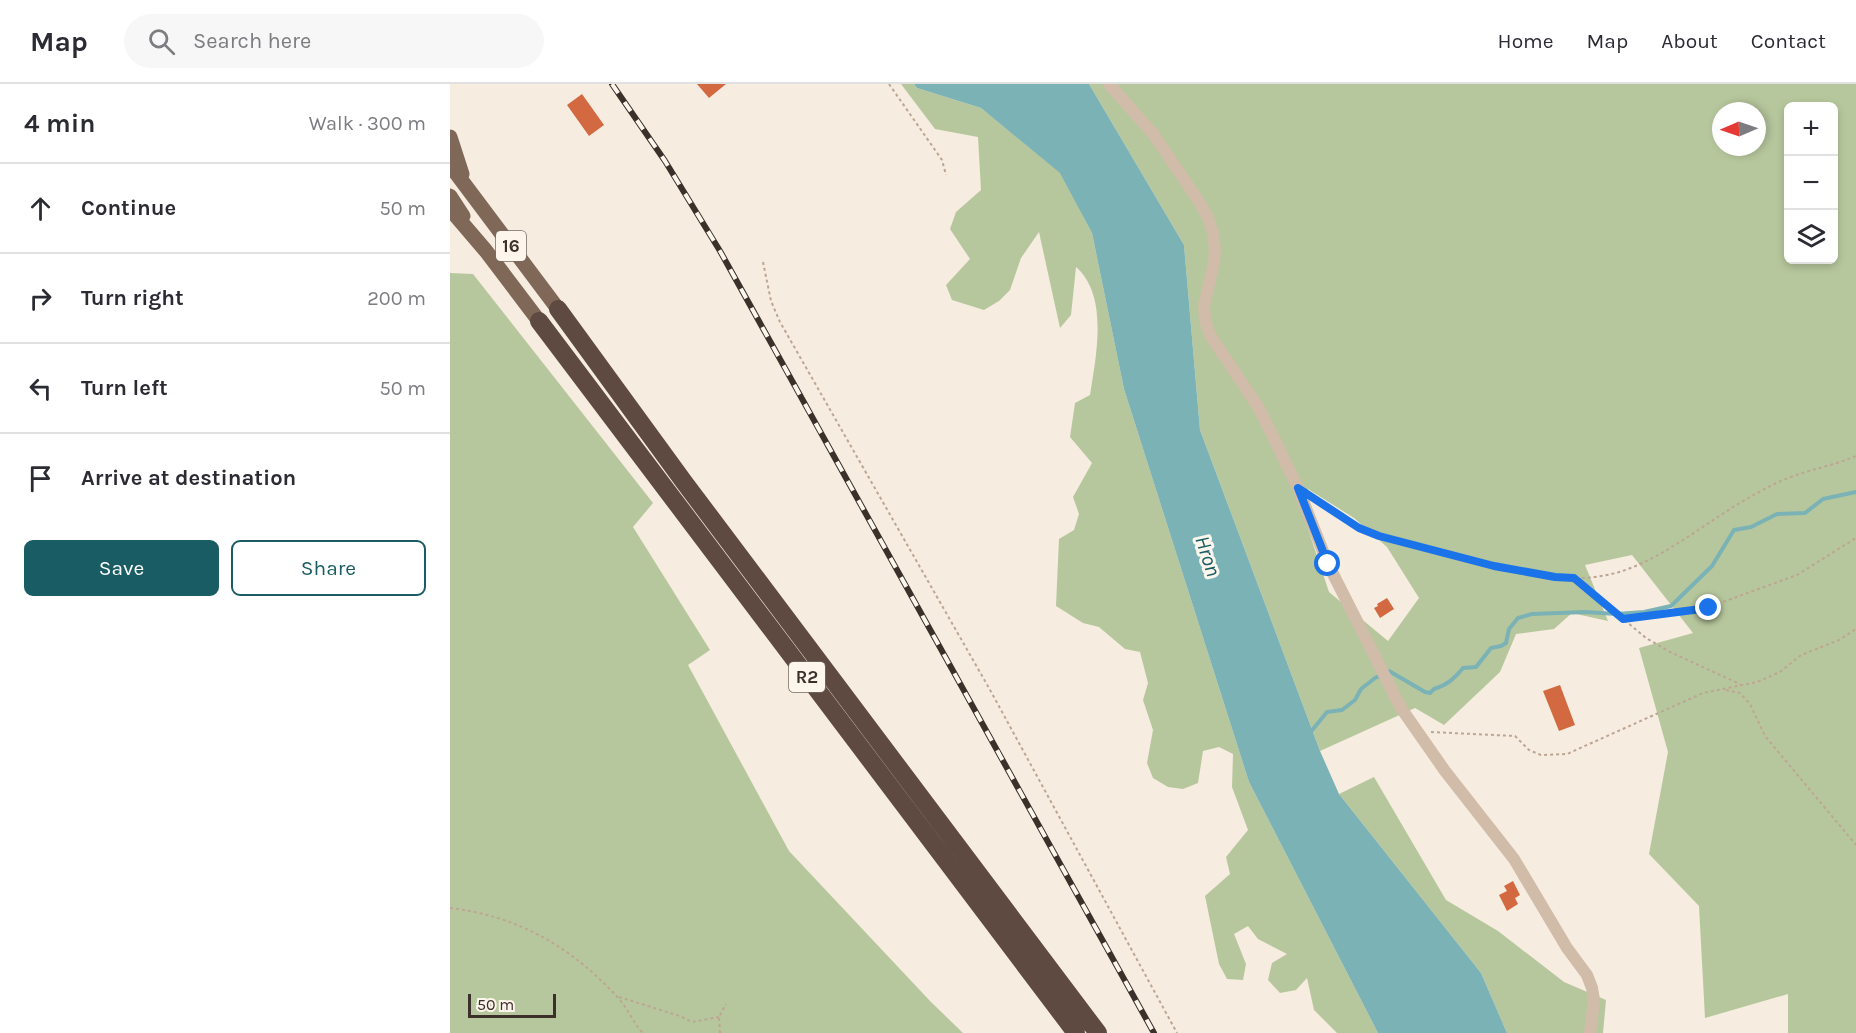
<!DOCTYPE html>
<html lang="en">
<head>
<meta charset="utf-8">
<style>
  body { margin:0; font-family:Karla,sans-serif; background:#f7f7f7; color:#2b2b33 }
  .controls { position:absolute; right:18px; top:18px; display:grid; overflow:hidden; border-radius:9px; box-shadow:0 3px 9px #0003 }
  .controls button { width:54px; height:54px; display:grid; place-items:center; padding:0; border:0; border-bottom:2px solid #e1e1e2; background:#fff; color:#2b2b33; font:30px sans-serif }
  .compass { position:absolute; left:1262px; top:18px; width:54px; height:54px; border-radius:50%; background:#fff; box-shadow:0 3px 9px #0003; rotate:268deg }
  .scale { position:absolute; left:18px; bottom:15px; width:88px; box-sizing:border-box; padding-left:6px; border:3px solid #3c302a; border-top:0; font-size:16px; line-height:21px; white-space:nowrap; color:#3c302a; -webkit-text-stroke:4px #fcf6ed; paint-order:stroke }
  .stop { position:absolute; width:18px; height:18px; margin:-14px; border:4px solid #1a73e8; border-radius:50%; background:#fff }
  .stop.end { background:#1a73e8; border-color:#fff; box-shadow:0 2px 6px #0008 }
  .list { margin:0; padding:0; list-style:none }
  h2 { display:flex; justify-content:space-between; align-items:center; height:78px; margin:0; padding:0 24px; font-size:26px }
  h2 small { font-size:20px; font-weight:400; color:#7c7c81 }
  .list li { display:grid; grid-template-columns:39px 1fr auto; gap:18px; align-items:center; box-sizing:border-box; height:90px; padding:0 24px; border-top:2px solid #e1e1e2 }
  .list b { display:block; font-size:22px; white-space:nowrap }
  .list em { font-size:20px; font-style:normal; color:#7c7c81 }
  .actions { display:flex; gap:12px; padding:18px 24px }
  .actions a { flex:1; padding:14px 0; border:2px solid #195c63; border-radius:9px; text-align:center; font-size:21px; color:#195c63 }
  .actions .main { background:#195c63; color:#fff }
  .icon { flex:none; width:33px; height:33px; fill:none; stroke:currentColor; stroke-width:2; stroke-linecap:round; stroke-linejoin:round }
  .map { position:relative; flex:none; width:1406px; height:949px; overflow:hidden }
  header { display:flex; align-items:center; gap:36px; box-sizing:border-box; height:84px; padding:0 30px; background:#fff; border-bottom:2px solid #e1e1e2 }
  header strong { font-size:28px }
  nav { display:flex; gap:33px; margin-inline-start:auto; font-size:21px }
  .search { width:420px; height:54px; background:#f7f7f7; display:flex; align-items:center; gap:15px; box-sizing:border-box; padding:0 21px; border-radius:33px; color:#7c7c81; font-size:22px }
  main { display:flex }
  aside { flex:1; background:#fff }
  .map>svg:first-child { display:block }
  .green { fill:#b7c79d; fill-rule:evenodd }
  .water { fill:#7ab2b6 }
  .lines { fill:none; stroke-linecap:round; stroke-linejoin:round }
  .stream { stroke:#7ab2b6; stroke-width:4 }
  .building { fill:#d36940 }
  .path { stroke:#bca693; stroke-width:2; stroke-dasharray:3 3; stroke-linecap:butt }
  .minor { stroke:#d0bca9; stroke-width:12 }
  .primary { stroke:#806859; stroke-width:15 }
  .motorway { stroke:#5e4a40; stroke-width:18 }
  .rail-casing { stroke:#3c302a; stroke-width:6 }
  .rail { stroke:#fcf6ed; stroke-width:4; stroke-dasharray:11; stroke-linecap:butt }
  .route { stroke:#1a73e8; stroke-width:8 }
  .labels { text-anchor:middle; stroke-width:6; stroke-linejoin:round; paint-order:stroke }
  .shield { fill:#fcf6ed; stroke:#766b64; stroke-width:1.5 }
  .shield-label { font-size:18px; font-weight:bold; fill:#3c302a }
  .water-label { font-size:21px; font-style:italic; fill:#195c63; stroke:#fcf6ed }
</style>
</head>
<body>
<header>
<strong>Map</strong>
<div class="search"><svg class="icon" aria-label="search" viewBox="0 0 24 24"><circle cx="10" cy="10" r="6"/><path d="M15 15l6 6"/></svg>Search here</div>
<nav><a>Home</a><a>Map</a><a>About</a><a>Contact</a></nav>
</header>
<main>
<aside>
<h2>4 min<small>Walk · 300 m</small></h2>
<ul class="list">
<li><svg class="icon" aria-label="ahead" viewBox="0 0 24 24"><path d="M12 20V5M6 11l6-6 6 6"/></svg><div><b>Continue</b></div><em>50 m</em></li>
<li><svg class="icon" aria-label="right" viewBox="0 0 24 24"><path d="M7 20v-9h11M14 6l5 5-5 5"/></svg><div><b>Turn right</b></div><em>200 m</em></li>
<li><svg class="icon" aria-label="left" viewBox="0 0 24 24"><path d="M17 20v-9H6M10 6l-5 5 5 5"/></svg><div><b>Turn left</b></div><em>50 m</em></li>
<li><svg class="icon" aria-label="arrive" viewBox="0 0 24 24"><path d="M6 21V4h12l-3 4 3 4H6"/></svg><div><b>Arrive at destination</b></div></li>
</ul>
<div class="actions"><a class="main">Save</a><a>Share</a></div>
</aside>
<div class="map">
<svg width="1406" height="949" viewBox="0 0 1406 949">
  <rect width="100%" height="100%" fill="#f6ecdf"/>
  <path class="green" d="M451,0H464L467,4L531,24L611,89L642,149L674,305L799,698L928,949H887L864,926L857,894L846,906L830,909L818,896L822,879L837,870L808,855L798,842L784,850L796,880L793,896L777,895L769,880L755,812L780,790L776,773L798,746L782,703L783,670L769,663L753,667L748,699L733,705L718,703L703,694L697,679L703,646L693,616L698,599L690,568L675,565L649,543L633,539L606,522L609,455L624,446L629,430L623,413L642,379L620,353L625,319L640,311C646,272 659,212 626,183L621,231L610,244L589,148L571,174L560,206L549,217L534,226L502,216L496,201L520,175L500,145L506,128L531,106L528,53L485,45Z
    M639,0H1406V949H1338V910L1255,934L1249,822L1199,770L1218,668L1189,564L1243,549L1182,471L1135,481L1158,537L1122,529L1104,545L1066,550L1050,588L994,641L965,624L870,667L750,346L734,161ZM1338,22H1384V176H1338ZM1271,27H1307V63H1271ZM858,405L904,434L937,463L969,514L938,557L879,508L854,433Z
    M0,189L23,190L203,419L183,443L260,566L238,581L339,767L481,918L513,949H0Z
    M924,693L996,816L1048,847L1114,898L1156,916L1153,949H1057L1031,889L889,710Z"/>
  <path class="water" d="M464,0H639L734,161L750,346L870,667L889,710L1031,889L1057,949H928L799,698L674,305L642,149L610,89L531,24L467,4Z"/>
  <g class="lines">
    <path class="stream" d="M859,650L877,628L892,626L905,616L911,605L925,594L939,587L975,608L980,609L984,605C997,601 1004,595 1013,584L1026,583L1041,564L1051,562L1056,559L1059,545L1068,534L1082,530L1135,528L1167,530L1194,528L1221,522L1262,482L1284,446L1301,443L1327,430L1355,429L1373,415L1406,408"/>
  </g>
  <path class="building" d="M247,0H276L259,14Z
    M132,10L154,41L139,52L117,21Z
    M937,514L944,525L930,534L924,524L928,522L927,520Z
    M1110,601L1125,641L1109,647L1093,607Z
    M1063,797L1070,811L1065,814L1068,820L1057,827L1049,811L1057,807L1054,802Z"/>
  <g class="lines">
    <path class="path" d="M439,0L492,76L496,91
      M313,178L321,217L330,238L539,604L727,949
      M865,415C880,425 895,438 911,445C934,456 961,460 986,466C1045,482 1118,508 1178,485C1219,470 1261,435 1300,413C1313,406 1326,398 1341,393C1362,385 1385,381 1406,372
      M1124,494L1196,554L1220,568L1290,600
      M1173,535L1259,523L1347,491L1406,454
      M1276,606L1290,609L1300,620L1315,652L1406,761
      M981,648L1065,652L1079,666L1091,671L1117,670L1253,609L1307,598L1330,588L1351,571L1389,556L1406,545
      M0,824C69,832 123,864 169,915C179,926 183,939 193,949
      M169,913L230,932L242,938L269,933
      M270,949L269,933L276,920"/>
    <path class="minor" d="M659,0L704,51L750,119L758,134L763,149L765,165L764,179L754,221L755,236L760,251L809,324L848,404L878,480L951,624L995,687L1064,775L1117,864L1137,891L1142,904L1144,916L1140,949"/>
    <path class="primary" d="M0,53L12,90
      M0,81L108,225
      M0,112L13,132
      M0,125L36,167L89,237"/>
    <path class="motorway" d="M108,225L234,398L648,949
      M89,237L626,949"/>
    <g class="rail-casing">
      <path id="rail" d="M162,0L215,77L270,167L704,949"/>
    </g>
    <use href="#rail" class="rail"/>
  </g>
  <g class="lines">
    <path class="route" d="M878,480L848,404L909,444L929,452L1044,482L1105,493L1124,494L1173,535L1259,524"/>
  </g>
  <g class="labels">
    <g class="shield">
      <rect x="46" y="147" width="30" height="30" rx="4.5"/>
      <rect x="339" y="578" width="36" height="30" rx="4.5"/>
    </g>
    <g class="shield-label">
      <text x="61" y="168">16</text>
      <text x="357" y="599">R2</text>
    </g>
    <g class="water-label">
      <text transform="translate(758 472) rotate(72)" y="7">Hron</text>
    </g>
  </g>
</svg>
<div class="controls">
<button>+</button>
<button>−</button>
<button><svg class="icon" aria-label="layers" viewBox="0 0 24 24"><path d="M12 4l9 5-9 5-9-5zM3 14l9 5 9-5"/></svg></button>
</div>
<svg class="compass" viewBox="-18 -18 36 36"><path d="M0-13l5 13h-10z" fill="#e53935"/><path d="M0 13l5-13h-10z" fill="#7c7c81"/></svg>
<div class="scale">50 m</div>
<div class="stop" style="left:878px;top:480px"></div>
<div class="stop end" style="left:1259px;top:524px"></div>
</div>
</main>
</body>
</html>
